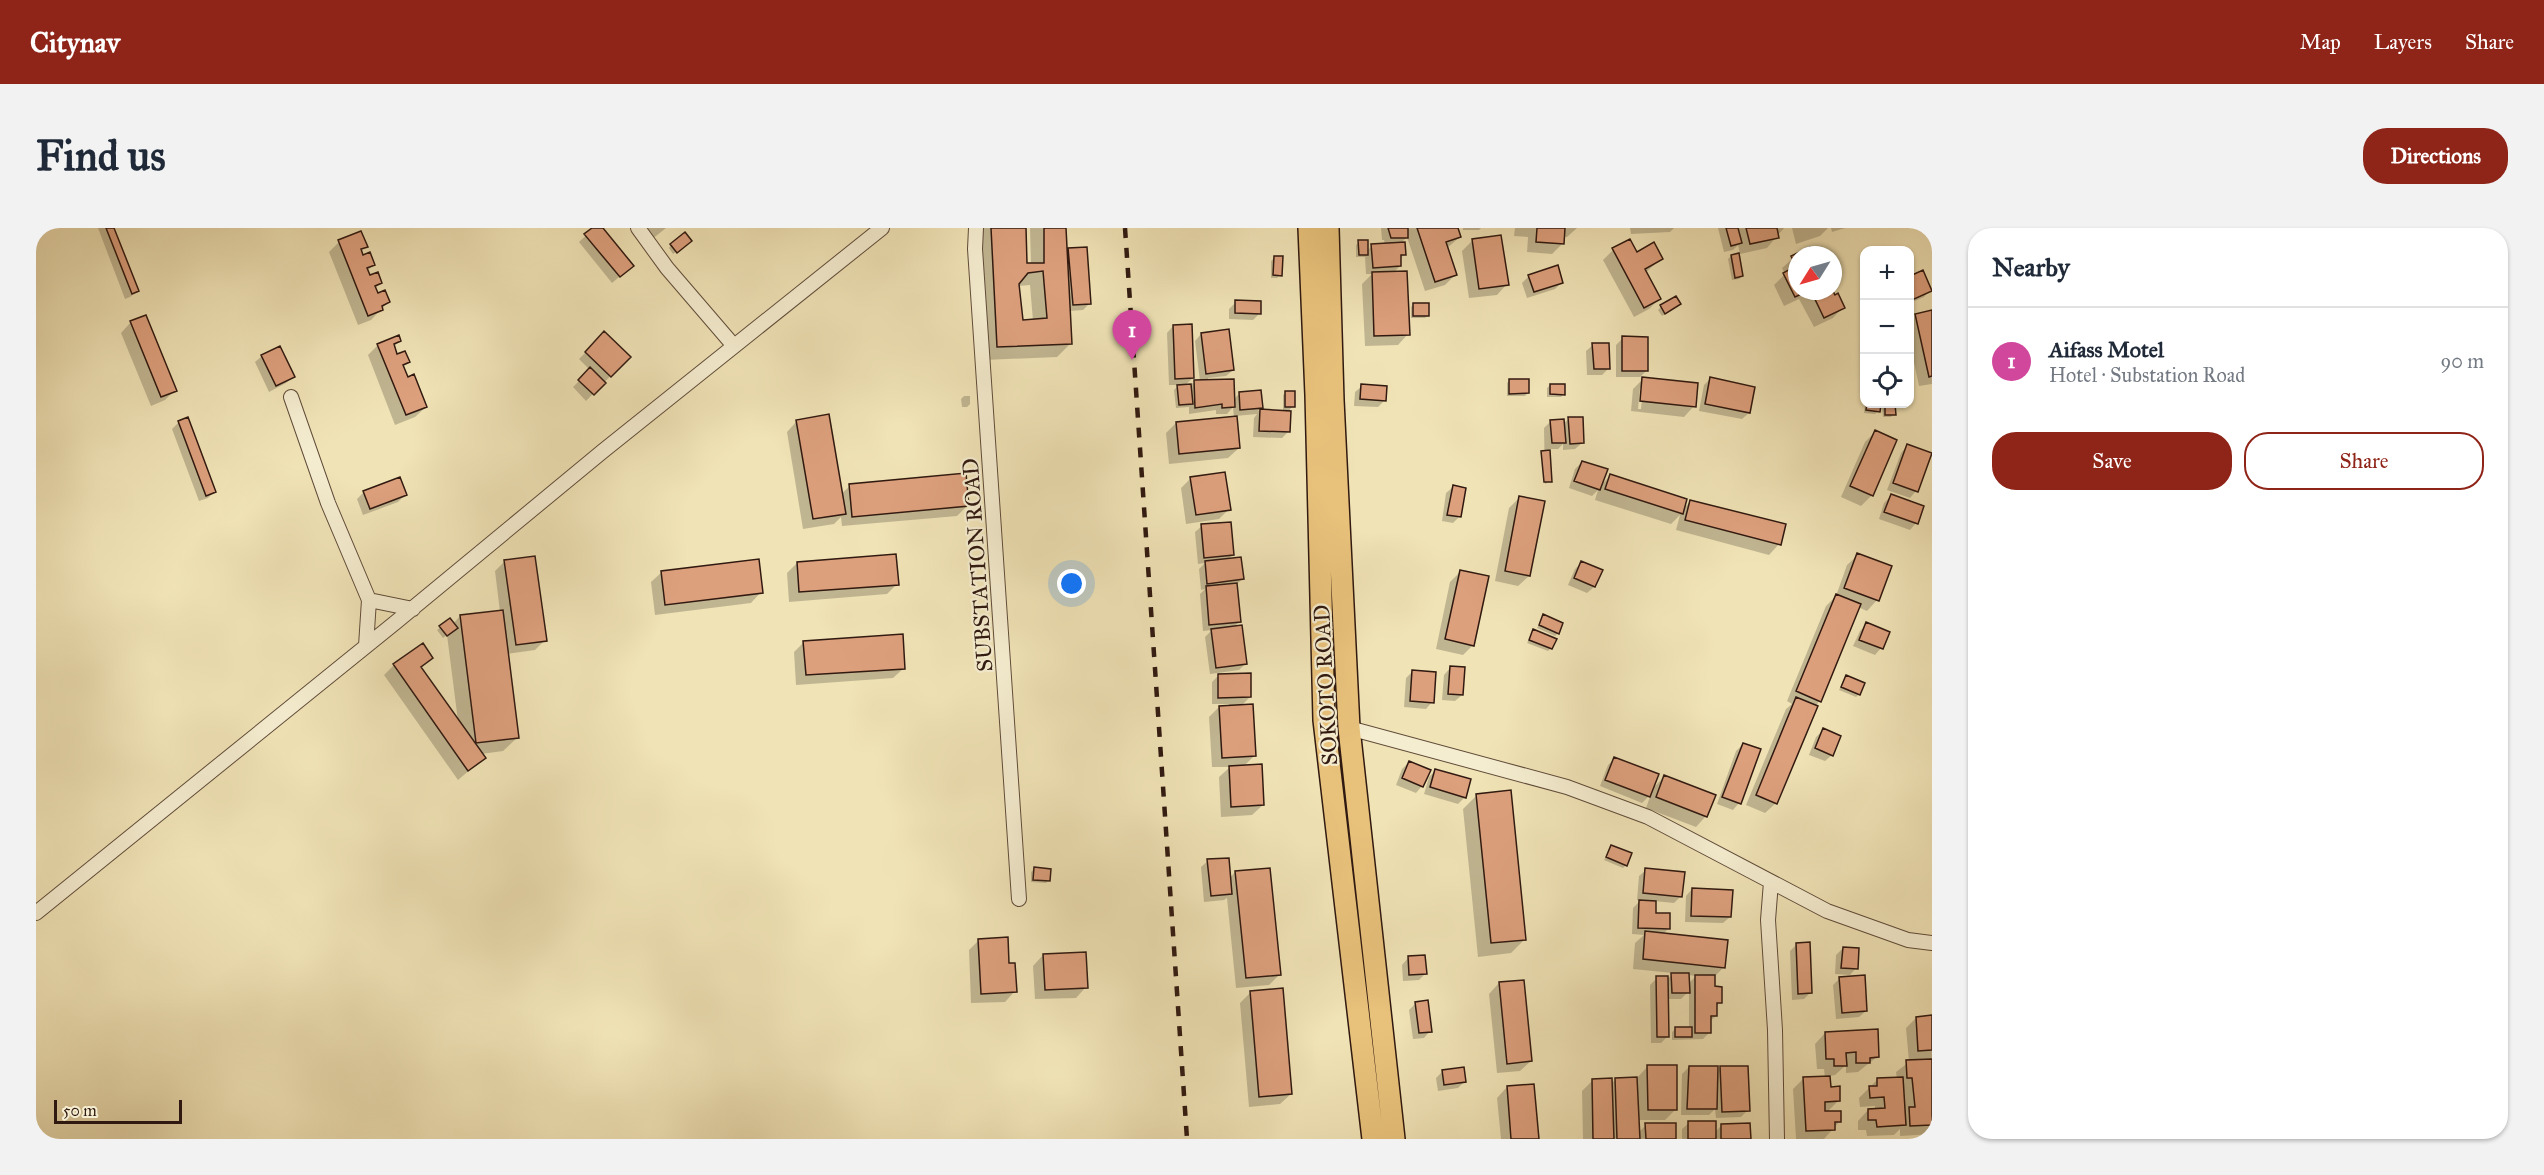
<!DOCTYPE html>
<html lang="en">
<head>
<meta charset="utf-8">
<style>
  body { margin:0; font-family:"IM FELL Great Primer",serif; background:#f2f2f3; color:#1f2937 }
  .controls { position:absolute; right:18px; top:18px; display:grid; overflow:hidden; border-radius:12px; box-shadow:0 2px 4px #0004 }
  .controls button { width:54px; height:54px; display:grid; place-items:center; padding:0; border:0; border-bottom:2px solid #e0e1e3; background:#fff; color:#1f2937; font:30px sans-serif }
  .compass { position:absolute; left:1752px; top:18px; width:54px; height:54px; border-radius:50%; background:#fff; box-shadow:0 2px 4px #0004; rotate:233deg }
  .scale { position:absolute; left:18px; bottom:15px; width:128px; box-sizing:border-box; padding-left:6px; border:3px solid #301910; border-top:0; font-size:16px; line-height:21px; white-space:nowrap; color:#301910; -webkit-text-stroke:4px #f5edd0; paint-order:stroke }
  .you { position:absolute; left:1036px; top:356px; width:21px; height:21px; margin:-15px; border:4px solid #fff; border-radius:50%; background:#1a73e8; box-shadow:0 0 0 9px #1a73e833 }
  .badge { display:grid; place-items:center; width:39px; height:39px; border-radius:50%; background:#8f2418; color:#fff; font-size:20px; font-weight:700 }
  .pin { position:absolute; translate:-50% -50px; filter:drop-shadow(0 2px 3px #0008) }
  .pin::after { content:''; position:absolute; top:32px; width:21px; height:18px; background:inherit; clip-path:polygon(0 0,100% 0,50% 100%) }
  .list { margin:0; padding:0; list-style:none }
  h2 { display:flex; justify-content:space-between; align-items:center; height:78px; margin:0; padding:0 24px; font-size:26px }
  h2 small { font-size:20px; font-weight:400; color:#747a83 }
  .list li { display:grid; grid-template-columns:39px 1fr auto; gap:18px; align-items:center; box-sizing:border-box; height:108px; padding:0 24px; border-top:2px solid #e0e1e3 }
  .list b { display:block; font-size:22px; white-space:nowrap }
  .list p { margin:0; font-size:20px; white-space:nowrap; color:#747a83 }
  .list em { font-size:20px; font-style:normal; color:#747a83 }
  .actions { display:flex; gap:12px; padding:18px 24px }
  .actions a { flex:1; padding:14px 0; border:2px solid #8f2418; border-radius:24px; text-align:center; font-size:21px; color:#8f2418 }
  .actions .main { background:#8f2418; color:#fff }
  .icon { flex:none; width:33px; height:33px; fill:none; stroke:currentColor; stroke-width:2; stroke-linecap:round; stroke-linejoin:round }
  .map { position:relative; flex:none; width:1896px; height:911px; overflow:hidden; border-radius:24px }
  header { display:flex; align-items:center; gap:36px; box-sizing:border-box; height:84px; padding:0 30px; background:#8f2418; color:#fff }
  header strong { font-size:28px }
  nav { display:flex; gap:33px; margin-inline-start:auto; font-size:21px }
  .intro { display:flex; align-items:center; justify-content:space-between; box-sizing:border-box; height:144px; padding:0 36px }
  h1 { margin:0; font-size:42px }
  .button { padding:15px 27px; border-radius:24px; background:#8f2418; color:#fff; font-size:21px; font-weight:700 }
  main { display:flex; gap:36px; padding:0 36px }
  aside { flex:1; background:#fff; border-radius:24px; box-shadow:0 2px 4px #0004 }
  .map>svg:first-child { display:block }
  .shadow { fill:#0003; fill-rule:evenodd }
  .building { fill:#dda07d; stroke:#301910; stroke-width:1.5; fill-rule:evenodd }
  .lines { fill:none; stroke-linecap:round; stroke-linejoin:round }
  .minor-casing { stroke:#604c3a; stroke-width:16 }
  .primary-casing { stroke:#301910; stroke-width:24 }
  .minor { stroke:#f5edd0; stroke-width:14 }
  .primary { stroke:#e8c27b; stroke-width:21 }
  .rail { stroke:#301910; stroke-width:4.5; stroke-dasharray:10 10; stroke-linecap:butt }
  .labels { text-anchor:middle; stroke-width:4.5; stroke-linejoin:round; paint-order:stroke }
  .street-label { font-size:22px; fill:#301910; stroke:#f5edd0 }
</style>
</head>
<body>
<header>
<strong>Citynav</strong>
<nav><a>Map</a><a>Layers</a><a>Share</a></nav>
</header>
<div class="intro"><h1>Find us</h1><a class="button">Directions</a></div>
<main>
<div class="map">
<svg width="1896" height="911" viewBox="0 0 1896 911">
  <rect width="100%" height="100%" fill="#f0e3b6"/>
  <filter id="stains"><feTurbulence type="fractalNoise" baseFrequency=".00333" numOctaves="4"/><feColorMatrix values="0 0 0 0 .2 0 0 0 0 .09 0 0 0 0 .02 0 0 0 .5 -.17"/></filter>
  <radialGradient id="worn" r=".72"><stop offset=".6" stop-color="#630" stop-opacity="0"/><stop offset="1" stop-color="#630" stop-opacity=".3"/></radialGradient>
  <path class="shadow" d="M62,0H77L101,63L94,69L89,71Z
    M558,0H566L589,44L576,55L543,14Z
    M607,0H630L615,12Z
    M941,0H989V37H995L994,0H1029L1030,25L1033,22L1054,75L1047,82L1033,83L1035,115L1021,129L948,132ZM994,57L997,93H986L982,58Z
    M1345,0H1370V2L1372,0H1421L1424,9L1411,20L1420,46L1409,57L1389,63L1371,9L1364,16L1368,27L1363,31L1364,38L1357,45L1372,106L1362,117L1329,118L1326,56L1336,46H1330L1329,29H1320V17L1323,14L1331,23L1336,18L1349,17L1348,12H1346Z
    M1427,0H1445L1443,2H1427Z
    M1479,0H1541L1531,9H1527V15L1516,26L1491,24L1492,9L1478,8Z
    M1594,0H1638L1634,4L1595,6Z
    M1682,0H1748L1731,20L1704,26L1702,17L1697,22L1688,24Z
    M1756,0H1792L1784,8L1760,16Z
    M1795,0H1809L1796,4Z
    M1436,13L1471,56L1461,67L1433,70L1426,23Z
    M303,14L330,19L324,24L326,29L337,37L331,43L333,49L344,55L339,61L341,67L352,74L335,92L322,97L293,24Z
    M651,15L637,26L633,20L635,17Z
    M1577,22L1625,31L1609,45L1623,71L1613,81L1598,89L1567,32Z
    M1761,27V63H1795L1807,79L1797,90L1778,99L1763,71L1748,78L1738,57L1749,46L1746,40Z
    M1695,28L1706,48L1703,51L1696,52L1692,31Z
    M1238,30L1244,47L1241,50H1235V33Z
    M1886,44L1894,62L1888,69L1874,75V50Z
    M1493,48L1526,54L1519,61L1491,70L1486,55Z
    M1200,74L1223,86L1217,92L1193,91V81Z
    M1378,76L1392,87L1389,90H1375V79Z
    M1644,76L1626,88L1622,82L1625,79Z
    M1896,84V156L1883,158L1874,115V94L1880,87Z
    M95,94L139,162L129,172L115,178L85,105Z
    M1137,98L1157,150L1148,158L1164,153L1159,113L1165,106L1197,142L1190,148L1172,150V153L1197,172L1203,166L1225,180L1222,183L1247,184V167L1250,164L1258,178L1254,181L1253,203L1246,210L1217,209L1218,190L1221,186L1199,188L1203,220L1192,230L1133,236L1130,205L1140,195L1198,190L1197,179L1191,186H1180V182L1153,186V179L1140,180L1138,162L1143,157H1133L1131,105Z
    M568,106L593,129L550,173L537,159L554,142L543,131Z
    M1587,110L1611,142L1604,149H1580V117Z
    M364,113L357,119L360,128L372,134L366,140L390,179L379,189L359,197L332,127L342,117Z
    M1557,117L1573,140L1566,147H1551L1550,123Z
    M226,128L257,149L250,155L233,164L219,134Z
    M1607,151L1658,178L1648,189L1595,183L1597,161ZM1604,160H1607L1605,181H1602Z
    M1674,151L1718,160L1713,185L1706,191L1663,183L1668,157Z
    M1474,152L1492,165L1489,168H1471V155Z
    M1514,157L1528,166L1525,169H1511V160Z
    M1326,158L1349,172L1342,179L1318,178L1319,164Z
    M928,168H934V176L931,179H926L925,171Z
    M1829,176H1843L1842,183L1839,186L1828,185Z
    M1846,176H1858V186L1855,189H1847Z
    M1533,191L1546,215L1539,221L1527,222V216L1522,221H1513L1515,253L1509,256L1508,200L1515,193L1527,196Z
    M761,193L805,266L814,258L931,278L921,288L806,298L805,289L798,296L767,301L751,204Z
    M143,194L178,264L172,270L163,273L136,201Z
    M1839,204L1836,267L1825,278L1805,269L1829,214Z
    M1871,218L1880,263L1874,270L1851,262L1865,225Z
    M1546,234L1565,257L1574,248L1646,282L1655,273L1743,316L1733,327L1640,302L1644,287L1635,296L1559,272L1562,262L1556,268L1533,260L1539,241Z
    M1155,250L1193,281L1183,291L1150,296L1145,260Z
    M1417,259L1424,288L1417,295L1406,293L1410,265Z
    M328,264L369,267L362,274L327,287L321,271Z
    M1855,268L1880,295L1874,302L1843,291L1848,275Z
    M1484,269L1493,348L1482,358L1459,353L1473,280Z
    M1166,298L1197,327L1191,332L1206,351L1200,357L1204,393L1197,400L1209,436L1203,442L1174,446L1169,409L1176,402L1167,403L1164,366L1169,361L1165,362L1163,341L1169,335L1162,336L1159,304Z
    M1822,327L1841,372L1831,383L1822,379L1740,575L1729,585L1710,577L1750,481L1756,476L1751,473L1790,378L1800,368L1811,337Z
    M469,333L509,412L499,422L471,426L481,510L467,523L445,526L448,530L422,552L348,447L358,437L395,430L385,440L422,493L411,407L407,410L401,402L413,392L417,396L424,388L464,384L459,343Z
    M1546,334L1565,343L1558,359L1551,365L1532,357L1539,341Z
    M761,335L861,356L851,366L753,374L751,345Z
    M1425,343L1437,417L1427,427L1400,421L1414,354Z
    M626,344L725,364L715,375L619,387L615,354Z
    M1508,388L1522,405L1519,408L1501,400Z
    M1831,396L1852,405L1845,420L1839,427L1817,418L1824,403Z
    M1498,403L1515,420L1512,423L1491,415Z
    M768,414L868,440L857,450L760,457L758,424Z
    M1414,440L1426,467L1419,473L1406,472L1408,447Z
    M1376,444L1396,474L1390,481L1368,479L1370,450Z
    M1182,448L1214,469L1205,478L1219,527L1208,538L1227,577L1216,587L1185,589L1183,549L1194,539H1176L1173,489L1183,479H1193V476H1176V454Z
    M1810,448L1823,466L1820,469L1803,462Z
    M1787,502L1796,527L1789,533L1773,527L1780,509Z
    M1707,516L1703,575L1697,582L1681,576L1700,523Z
    M1578,531L1616,561L1628,549L1670,588L1660,599L1610,580L1615,566L1606,575L1564,558L1572,537Z
    M1373,534L1386,558L1380,565L1360,557L1366,541Z
    M1400,542L1429,569L1422,576L1388,566L1393,549Z
    M1441,567L1489,711L1475,725L1442,729L1427,581Z
    M1575,619L1590,637L1587,640L1568,632Z
    M1172,633L1193,651L1199,644L1244,746L1233,757L1200,760L1191,670L1188,672L1168,674L1165,639Z
    M998,641L1013,652L1010,655L995,654V644Z
    M1610,642L1645,668L1638,675L1618,673V686L1632,701L1626,707L1688,739L1678,749V760L1684,774L1680,779V788L1673,794V805L1667,811L1636,812V804L1639,801H1653V763L1645,771H1631L1632,808L1625,815H1615L1614,757L1621,750H1633L1637,745L1597,741L1599,715L1608,707L1596,706L1597,680L1605,672H1601L1603,648ZM1651,747L1660,748L1652,756Z
    M1656,661L1694,689L1687,695L1649,694L1650,668Z
    M943,712L972,737L979,763L969,774L935,775L933,722Z
    M1761,716L1775,764L1768,771L1756,772L1754,723Z
    M1807,720L1820,740L1814,747L1799,746L1800,727Z
    M1007,727L1050,759L1040,770L999,771L997,738Z
    M1372,730L1390,745L1383,752L1367,753L1366,737Z
    M1804,750L1830,783L1823,789L1800,791L1797,757Z
    M1463,755L1495,833L1484,843L1461,845L1453,766Z
    M1214,765L1255,866L1244,876L1213,879L1204,775Z
    M1380,775L1394,803L1388,810L1377,811L1373,782Z
    M1896,789V906L1864,908V901L1858,907L1831,908L1830,902H1822V893L1832,882H1839V878L1824,879L1823,870L1842,851H1861L1860,844L1873,834L1870,800L1880,790Z
    M1789,805L1842,828L1822,844L1810,845V837L1799,847L1793,848L1794,860L1803,872L1790,885L1804,893L1788,911H1760L1757,861L1767,851L1789,850L1788,841H1781L1779,816Z
    M1612,838L1640,881L1629,892H1602V905L1610,897L1639,911H1547L1546,863L1557,852L1575,856L1580,851L1601,850Z
    M1653,839L1680,844L1685,839L1712,882L1705,889L1680,890L1679,881L1673,887H1645L1646,846Z
    M1407,843L1428,854L1422,860L1402,863L1400,850Z
    M1471,859L1502,911H1465L1461,870Z
    M1653,895L1679,904L1686,897L1713,911H1646V901Z"/>
  <path class="building" d="M70,0H78L103,63L96,66Z
    M556,0H567L598,38L584,49L548,6Z
    M955,0H990L991,35H1008V0H1030L1036,116L961,119ZM1007,43L1011,90L987,92L983,56L992,45Z
    M1352,0H1372V10H1355Z
    M1381,0H1422L1425,9L1410,14L1421,47L1399,54Z
    M1501,0H1529L1528,16L1500,14Z
    M1690,0H1702L1706,15L1695,18Z
    M1710,0H1741L1743,10L1714,16Z
    M325,3L332,19L325,21L327,27L334,24L339,37L331,40L334,47L342,44L346,55L339,58L342,65L349,62L354,74L346,78L347,82L332,88L302,12Z
    M649,4L656,13L641,25L634,16Z
    M1465,7L1473,57L1443,61L1436,11Z
    M1594,11L1601,24L1618,14L1627,31L1609,41L1625,71L1608,80L1576,20Z
    M1322,12H1332V27H1323Z
    M1369,14L1370,27H1365V38L1337,40L1335,16Z
    M1051,19L1055,76L1037,77L1032,20Z
    M1774,19L1778,27H1761V63H1772L1759,69L1747,45L1760,38L1755,28Z
    M1703,25L1707,48L1699,50L1695,27Z
    M1238,28H1247L1246,48L1237,47Z
    M1522,37L1527,55L1498,64L1492,47Z
    M1887,42L1896,63L1876,72L1874,48Z
    M1371,43L1374,107L1338,108L1336,44Z
    M1775,63H1797L1799,67L1802,65L1809,80L1788,90Z
    M1640,68L1645,76L1629,86L1624,77Z
    M1199,72L1225,73V86L1199,85Z
    M1377,75H1393V88H1377Z
    M1896,82V148L1893,149L1879,86Z
    M110,87L141,163L125,169L94,93Z
    M1156,96L1158,150L1139,151L1137,97Z
    M1193,101L1198,142L1170,146L1165,105Z
    M568,103L595,129L575,149L549,124Z
    M363,107L365,113L358,116L361,126L369,123L374,134L367,137L372,149L378,146L391,179L370,187L341,116Z
    M1586,108L1612,109V143H1586Z
    M1556,115H1573L1574,141H1558Z
    M244,118L259,149L240,158L225,127Z
    M554,139L570,155L558,167L542,152Z
    M1606,149L1662,155L1660,179L1604,173Z
    M1674,149L1719,159L1714,185L1669,176Z
    M1198,151L1199,179L1186,180V176L1159,180L1158,152Z
    M1473,151H1493V165L1473,166Z
    M1155,156L1157,176L1143,177L1141,157Z
    M1325,156L1351,158L1350,173L1324,171Z
    M1514,156H1529V167L1514,166Z
    M1225,162L1227,180L1204,182L1203,164Z
    M1249,163H1259V179H1249Z
    M1831,176H1845L1844,184L1830,182Z
    M1849,176H1859L1860,187H1849Z
    M1224,181L1255,183L1254,204L1223,203Z
    M793,186L810,286L777,291L760,192Z
    M1201,188L1204,220L1143,226L1140,194Z
    M152,189L180,264L170,268L142,193Z
    M1532,189H1547L1548,215L1534,216Z
    M1528,191L1530,215H1516L1514,192Z
    M1839,202L1861,212L1837,268L1814,258Z
    M1871,216L1896,225L1882,264L1857,255Z
    M1514,222L1516,254H1508L1505,223Z
    M1546,233L1572,241L1564,262L1538,253Z
    M1189,244L1195,282L1160,287L1154,249Z
    M930,245L933,278L816,289L813,256Z
    M1574,246L1651,271L1647,286L1569,261Z
    M364,249L371,267L334,281L327,263Z
    M1417,257L1430,260L1425,289L1411,287Z
    M1855,266L1888,278L1882,296L1848,284Z
    M1483,268L1509,273L1494,348L1469,343Z
    M1654,272L1750,296L1745,317L1649,292Z
    M1195,294L1198,327L1168,330L1165,296Z
    M1821,325L1856,338L1843,373L1808,360Z
    M860,326L863,357L763,364L761,334Z
    M499,328L511,413L480,417L468,332Z
    M1205,329L1208,351L1171,356L1169,333Z
    M723,331L727,365L629,377L625,343Z
    M1545,333L1567,342L1559,359L1538,350Z
    M1424,342L1453,348L1438,418L1409,411Z
    M1201,355L1205,394L1173,397L1170,358Z
    M1800,366L1825,376L1785,474L1760,463Z
    M467,382L483,510L440,515L424,387Z
    M1507,386L1527,395L1523,406L1503,397Z
    M414,390L422,400L411,408L403,398Z
    M1830,394L1854,404L1847,421L1823,412Z
    M1206,397L1211,436L1180,440L1175,401Z
    M1497,401L1521,411L1516,421L1493,412Z
    M867,406L869,441L770,447L767,413Z
    M387,415L397,430L385,439L450,530L432,543L357,436Z
    M1414,438L1429,439L1427,467L1412,466Z
    M1376,442L1400,444L1398,475L1374,473Z
    M1215,445V469L1182,470V446Z
    M1810,447L1829,455L1824,467L1805,459Z
    M1760,469L1782,478L1741,576L1720,567Z
    M1217,476L1220,528L1186,530L1183,478Z
    M1787,500L1805,508L1797,528L1779,520Z
    M1707,515L1725,521L1705,576L1686,569Z
    M1578,529L1623,546L1614,569L1569,552Z
    M1373,533L1395,542L1387,559L1366,550Z
    M1226,536L1228,577L1195,579L1193,538Z
    M1399,541L1435,551L1430,570L1394,559Z
    M1628,547L1680,567L1671,589L1620,569Z
    M1475,562L1490,712L1455,715L1440,566Z
    M1575,617L1596,625L1591,638L1570,629Z
    M1193,630L1196,666L1175,668L1171,631Z
    M998,639L1015,641L1014,653L997,652Z
    M1234,640L1245,747L1210,750L1199,643Z
    M1609,640L1649,644L1646,669L1607,665Z
    M1656,660L1697,662L1695,689L1655,688Z
    M1603,672L1620,673V685H1634V701L1602,700Z
    M1609,703L1692,712L1689,740L1607,731Z
    M972,709L973,735H979L981,764L945,766L942,711Z
    M1774,714L1776,765L1762,766L1760,715Z
    M1807,719L1823,720L1822,741L1805,740Z
    M1050,724L1052,760L1009,762L1007,726Z
    M1389,727L1391,746L1373,747L1372,728Z
    M1635,745H1653L1654,765H1636Z
    M1659,747H1679V758L1686,759V775H1681V788H1675V805H1659Z
    M1829,747L1831,783L1806,785L1803,749Z
    M1620,748H1632L1633,809H1621Z
    M1488,752L1496,833L1471,836L1463,754Z
    M1247,760L1256,866L1223,869L1214,763Z
    M1392,772L1396,804L1383,805L1379,774Z
    M1896,787V822L1882,823L1880,789Z
    M1639,799H1656V809H1639Z
    M1842,801L1843,829L1834,830V835H1820V824L1810,825L1811,838H1798V831H1790L1789,804Z
    M1896,831V897L1874,898L1873,879H1879L1876,850H1871L1870,832Z
    M1611,837H1641V882H1612Z
    M1653,838H1682L1681,881H1651Z
    M1684,838H1712L1714,883L1686,884Z
    M1428,839L1430,854L1408,857L1406,842Z
    M1794,848L1795,859L1804,858V873L1789,874V883H1805V894H1799V902L1770,903L1767,849Z
    M1601,849L1604,911H1581L1579,850Z
    M1867,849L1870,897L1841,899L1840,892H1832V881L1849,880L1848,869L1834,870L1833,858H1841V850Z
    M1576,850L1578,911H1557L1556,851Z
    M1498,856L1503,911H1475L1471,858Z
    M1652,893H1680V911H1652Z
    M1609,895H1640V911H1610Z
    M1714,895L1715,911H1685V896Z"/>
  <g class="lines">
    <g class="minor-casing">
      <path id="minor" d="M602,0L631,40L698,118
        M940,0L939,21L983,671
        M255,169L292,275L333,372L330,418
        M333,372L377,381
        M1313,500L1531,559L1612,589L1791,683L1872,712L1896,715
        M1735,654L1732,692L1739,802L1741,911
        M0,685L360,394L567,223L846,0"/>
    </g>
    <g class="primary-casing">
      <path id="primary" d="M1273,0L1280,167L1288,492L1337,911
        M1292,0L1297,172L1313,500L1358,911"/>
    </g>
    <use href="#minor" class="minor"/>
    <use href="#primary" class="primary"/>
    <path class="rail" d="M1089,0L1151,911"/>
  </g>
  <g class="labels">
    <g class="street-label">
      <text transform="translate(941 337) rotate(-94)" y="8">SUBSTATION ROAD</text>
      <text transform="translate(1289 457) rotate(-93)" y="8">SOKOTO ROAD</text>
    </g>
  </g>
  <rect width="100%" height="100%" filter="url(#stains)"/>
  <rect width="100%" height="100%" fill="url(#worn)"/>
</svg>
<div class="controls">
<button>+</button>
<button>−</button>
<button><svg class="icon" aria-label="locate" viewBox="0 0 24 24"><circle cx="12" cy="12" r="6"/><path d="M12 2v4M12 18v4M2 12h4M18 12h4"/></svg></button>
</div>
<svg class="compass" viewBox="-18 -18 36 36"><path d="M0-13l5 13h-10z" fill="#e53935"/><path d="M0 13l5-13h-10z" fill="#747a83"/></svg>
<div class="scale">50 m</div>
<div class="you"></div>
<div class="pin badge" style="left:1096px;top:132px;background:#d1479c">1</div>
</div>
<aside>
<h2>Nearby<small></small></h2>
<ul class="list">
<li><span class="badge" style="background:#d1479c">1</span><div><b>Aifass Motel</b><p>Hotel · Substation Road</p></div><em>90 m</em></li>
</ul>
<div class="actions"><a class="main">Save</a><a>Share</a></div>
</aside>
</main>
</body>
</html>
